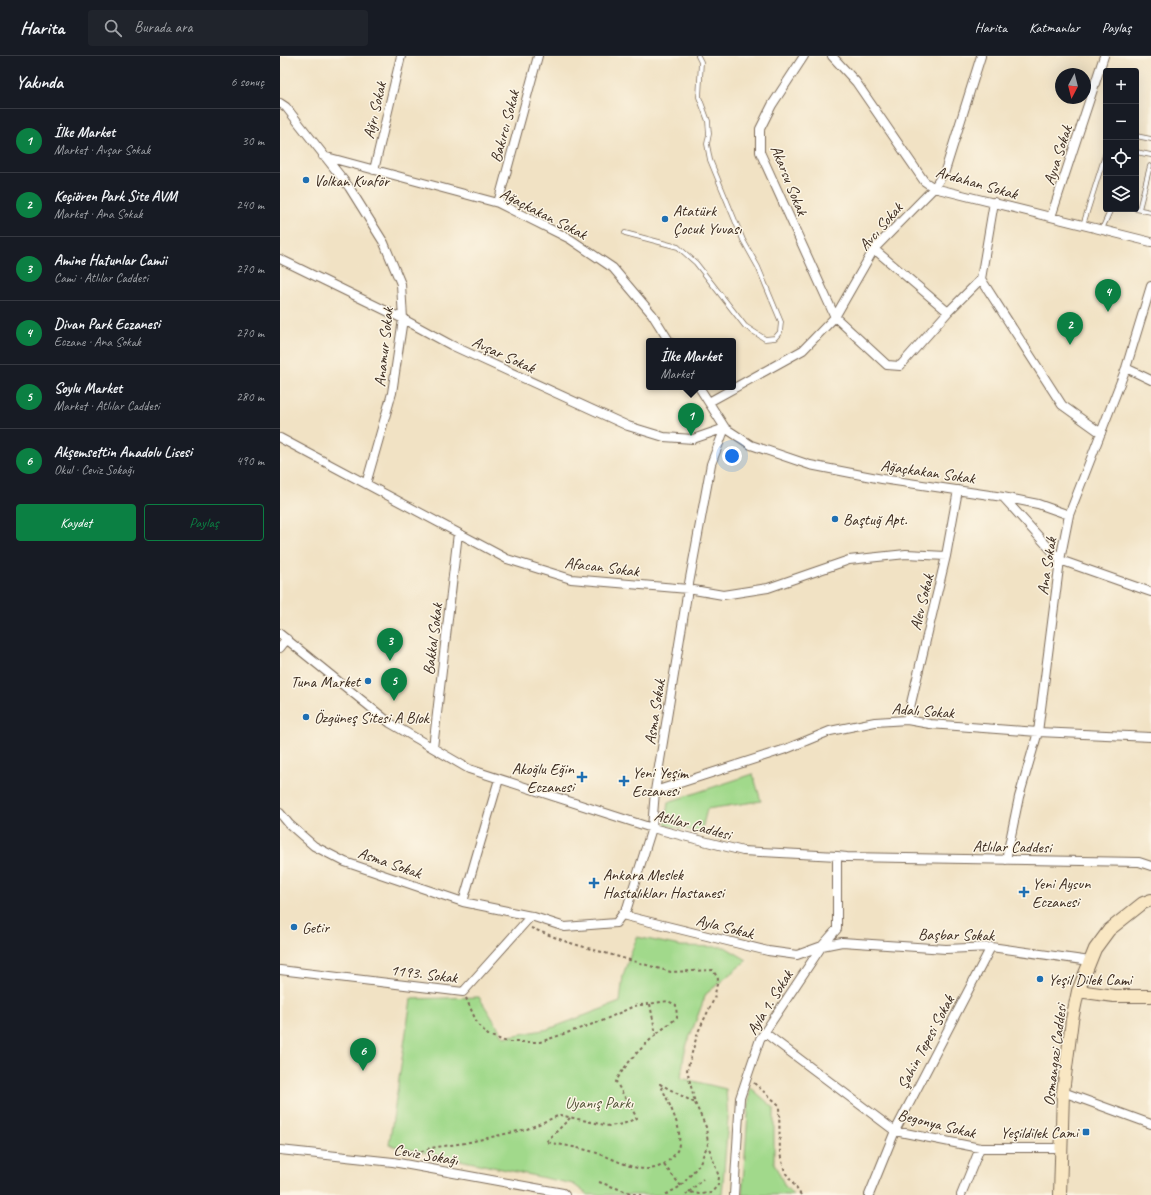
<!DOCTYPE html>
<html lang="tr">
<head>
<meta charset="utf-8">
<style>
  body { margin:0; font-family:Caveat,sans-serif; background:#20242c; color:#f1f3f6 }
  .controls { position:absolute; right:12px; top:12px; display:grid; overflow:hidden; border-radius:4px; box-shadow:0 4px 16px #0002 }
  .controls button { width:36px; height:36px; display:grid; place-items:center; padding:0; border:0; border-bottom:1px solid #363941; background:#171b24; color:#f1f3f6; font:20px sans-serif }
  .compass { position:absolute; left:775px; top:12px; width:36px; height:36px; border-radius:50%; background:#171b24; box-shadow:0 4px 16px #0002; rotate:187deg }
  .you { position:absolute; left:452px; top:400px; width:14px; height:14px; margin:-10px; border:3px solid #fff; border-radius:50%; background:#1a73e8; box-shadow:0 0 0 6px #1a73e833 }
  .badge { display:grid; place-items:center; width:26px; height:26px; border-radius:50%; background:#0b8043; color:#fff; font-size:13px; font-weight:700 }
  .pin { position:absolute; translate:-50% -33px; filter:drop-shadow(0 1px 2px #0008) }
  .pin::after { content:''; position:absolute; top:21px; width:14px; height:12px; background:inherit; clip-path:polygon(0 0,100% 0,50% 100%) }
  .popup { position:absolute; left:366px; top:282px; width:90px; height:52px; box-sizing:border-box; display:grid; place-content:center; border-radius:4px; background:#171b24; filter:drop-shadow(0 1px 3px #0005); font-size:13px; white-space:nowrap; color:#9ea1a6 }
  .popup b { font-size:15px; color:#f1f3f6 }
  .popup::after { content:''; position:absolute; left:50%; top:100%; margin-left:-8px; border:8px solid transparent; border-top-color:#171b24 }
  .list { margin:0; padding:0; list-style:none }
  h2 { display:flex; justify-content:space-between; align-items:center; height:52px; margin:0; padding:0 16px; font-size:17px }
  h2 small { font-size:13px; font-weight:400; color:#9ea1a6 }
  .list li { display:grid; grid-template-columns:26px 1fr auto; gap:12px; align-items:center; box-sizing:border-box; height:64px; padding:0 16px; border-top:1px solid #363941 }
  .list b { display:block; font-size:15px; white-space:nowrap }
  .list p { margin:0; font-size:13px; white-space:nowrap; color:#9ea1a6 }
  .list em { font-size:13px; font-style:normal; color:#9ea1a6 }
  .actions { display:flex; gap:8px; padding:12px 16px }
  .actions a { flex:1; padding:9px 0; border:1px solid #0b8043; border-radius:4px; text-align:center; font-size:14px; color:#0b8043 }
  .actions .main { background:#0b8043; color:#fff }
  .icon { flex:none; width:22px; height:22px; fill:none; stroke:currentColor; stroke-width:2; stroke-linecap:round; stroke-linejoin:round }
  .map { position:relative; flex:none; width:871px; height:1139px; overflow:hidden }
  header { display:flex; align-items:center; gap:24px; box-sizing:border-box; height:56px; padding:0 20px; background:#171b24; border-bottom:1px solid #363941 }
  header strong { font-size:19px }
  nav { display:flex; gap:22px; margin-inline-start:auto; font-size:14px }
  .search { width:280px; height:36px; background:#20242c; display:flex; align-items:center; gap:10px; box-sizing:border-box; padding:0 14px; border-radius:4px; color:#9ea1a6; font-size:15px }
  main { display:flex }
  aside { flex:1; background:#171b24 }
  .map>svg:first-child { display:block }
  .green { fill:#a1d98b; stroke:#6e8254 }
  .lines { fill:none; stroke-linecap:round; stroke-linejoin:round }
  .lane-casing { stroke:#7b6a58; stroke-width:5.5 }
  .street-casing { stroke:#7b6a58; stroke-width:10 }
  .secondary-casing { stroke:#7b6a58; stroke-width:14 }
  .path { stroke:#7b6a58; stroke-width:2; stroke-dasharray:3 3; stroke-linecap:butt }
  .lane { stroke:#fff; stroke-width:4 }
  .street { stroke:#fff; stroke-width:8 }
  .secondary { stroke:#f9e7c3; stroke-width:12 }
  .poi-dot { fill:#1f6fb2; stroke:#fcf5e5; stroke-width:1.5 }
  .labels { text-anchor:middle; stroke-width:3; stroke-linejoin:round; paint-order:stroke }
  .street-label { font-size:16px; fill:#3b2a1e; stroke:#fcf5e5 }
  .poi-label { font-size:16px; fill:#3b2a1e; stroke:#fcf5e5; text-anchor:start }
  .park-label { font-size:16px; fill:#545639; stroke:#fcf5e5 }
</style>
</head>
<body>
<header>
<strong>Harita</strong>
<div class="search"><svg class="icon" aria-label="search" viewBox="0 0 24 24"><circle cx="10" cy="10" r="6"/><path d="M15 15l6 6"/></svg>Burada ara</div>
<nav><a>Harita</a><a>Katmanlar</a><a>Paylaş</a></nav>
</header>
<main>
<aside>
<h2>Yakında<small>6 sonuç</small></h2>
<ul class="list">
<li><span class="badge">1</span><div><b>İlke Market</b><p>Market · Avşar Sokak</p></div><em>30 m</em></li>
<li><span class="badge">2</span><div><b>Keçiören Park Site AVM</b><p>Market · Ana Sokak</p></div><em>240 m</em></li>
<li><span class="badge">3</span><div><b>Amine Hatunlar Camii</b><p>Cami · Atlılar Caddesi</p></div><em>270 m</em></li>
<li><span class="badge">4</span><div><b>Divan Park Eczanesi</b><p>Eczane · Ana Sokak</p></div><em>270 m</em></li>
<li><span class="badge">5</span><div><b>Soylu Market</b><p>Market · Atlılar Caddesi</p></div><em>280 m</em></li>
<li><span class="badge">6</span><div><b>Akşemsettin Anadolu Lisesi</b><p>Okul · Ceviz Sokağı</p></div><em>490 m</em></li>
</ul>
<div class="actions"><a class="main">Kaydet</a><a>Paylaş</a></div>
</aside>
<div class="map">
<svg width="871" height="1139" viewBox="0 0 871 1139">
  <rect width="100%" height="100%" fill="#fcf5e5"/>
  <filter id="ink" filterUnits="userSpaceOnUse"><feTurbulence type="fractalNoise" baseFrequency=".025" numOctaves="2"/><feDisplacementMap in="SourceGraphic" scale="8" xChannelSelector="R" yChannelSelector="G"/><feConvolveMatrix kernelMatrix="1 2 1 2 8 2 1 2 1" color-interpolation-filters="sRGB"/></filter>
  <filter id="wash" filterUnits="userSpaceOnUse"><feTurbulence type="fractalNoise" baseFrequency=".012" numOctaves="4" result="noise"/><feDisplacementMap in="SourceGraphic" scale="16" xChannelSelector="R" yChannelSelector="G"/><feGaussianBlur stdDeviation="0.9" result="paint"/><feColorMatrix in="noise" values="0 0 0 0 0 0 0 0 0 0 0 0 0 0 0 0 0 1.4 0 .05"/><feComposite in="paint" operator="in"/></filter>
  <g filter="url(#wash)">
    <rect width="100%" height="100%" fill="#f1e2c4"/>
    <path class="green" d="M473,718L481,745L427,753L421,777L385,769L388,746Z
      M357,881L400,890L445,891L467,904L426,938L407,988L404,999L401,1022L446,1033L448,1063L442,1139H308L293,1128L109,1089L131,943L199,941L224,981L269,973L340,946L343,919Z
      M470,1031L494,1052V1107L505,1130L513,1139H462Z"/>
  </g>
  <g filter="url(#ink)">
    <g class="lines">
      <g class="lane-casing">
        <path id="lane" d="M856,80L871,83
          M856,96L871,99
          M826,97V89
          M856,153L871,156
          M859,153L870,110
          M803,169L826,96
          M822,173L831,153
          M345,177L398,191L416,207L465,270L485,283L495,282L500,276L501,266L478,211L463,184L430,104L427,88L429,78L428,65L419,41L421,6L418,0"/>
      </g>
      <g class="street-casing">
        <path id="street" d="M524,0L492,49L480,73V96L555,261L607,309L620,310L668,256L701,223L782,349L821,377
          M552,0L576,26L644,125L654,132L871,186
          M0,47L6,51L69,131L104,187L121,228L123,263L112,337L86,428
          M43,100L218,147L290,183L333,212L372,258L389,285
          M94,114L121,0
          M218,147L258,0
          M771,161L824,0
          M594,193L668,256
          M0,203L123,263L171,289L348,370L384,381L413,383L445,372
          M701,223L714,146
          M846,312L871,324
          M419,331L445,372L471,389L530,409L602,423L723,441L780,504L871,536
          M429,346L523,294L555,261L594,193L654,132L665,115L701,0
          M0,382L227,503L291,523L408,533L443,539L488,532L569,504L626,498L666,500
          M723,441L758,448L789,459
          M0,578L110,667L189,713L372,772L463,795L557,800L567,801L859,806L871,810
          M0,592L7,583
          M627,664L666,500L678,434
          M153,692L178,477
          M375,735L506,693L550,675L595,666L627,664L650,668L758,676L871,681
          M0,757L9,768L34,790L65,806L183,846L251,860L285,871L336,867L347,852L372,772L375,735L408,533L431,408L445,372
          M726,804L739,741L758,676L780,504L789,459L846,312L871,230
          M183,846L219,723
          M342,859L488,895L517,899L542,890L562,886L666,893L711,891L810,905
          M0,914L183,936L251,860
          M485,977L615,1075L700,1092H781
          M783,1036L871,1068
          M0,1094L113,1106L283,1137L285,1139
          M454,1139L460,1042L480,983L542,890L557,873V800
          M589,1139L615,1075L711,891
          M681,1139L700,1092"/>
      </g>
      <g class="secondary-casing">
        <path id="secondary" d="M798,935L834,940H871
          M780,1139L783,1036L792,964L798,935L815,893L829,874L863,847L871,844"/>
      </g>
      <path class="path" d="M251,872L287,886L391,916L433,914L438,923L434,943L418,976L407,1014L415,1047L426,1071L428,1088L419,1109L401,1130L385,1139
        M370,948L376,979
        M474,1027L499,1049L500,1098L505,1116L521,1139
        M290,1062L266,1086C283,1089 301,1092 317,1097C339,1104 366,1124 388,1105C399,1096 400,1090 399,1076C398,1066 385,1038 380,1028L415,1047
        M130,1100L150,1092L185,1087L247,1073L280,1059L329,1070L343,1068L357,1062L336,1026C346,1004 377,976 397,962L396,949L388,945L354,950L322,965L260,986H227L208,979L197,967L186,942
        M384,1109L401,1130
        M319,1126L353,1138L362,1139
        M409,1136L423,1123
        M406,1139L409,1136L419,1138L431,1137L438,1129L439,1121L428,1089"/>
      <use href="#lane" class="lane"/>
      <use href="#street" class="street"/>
      <use href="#secondary" class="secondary"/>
    </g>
  </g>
  <g class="poi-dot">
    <circle cx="26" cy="124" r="4"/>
    <circle cx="385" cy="163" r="4"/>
    <circle cx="555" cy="463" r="4"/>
    <circle cx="88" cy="625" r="4"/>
    <circle cx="26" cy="661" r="4"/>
    <path d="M300 715h4v4h4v4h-4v4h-4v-4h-4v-4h4z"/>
    <path d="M342 719h4v4h4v4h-4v4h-4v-4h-4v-4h4z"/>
    <path d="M312 821h4v4h4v4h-4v4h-4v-4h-4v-4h4z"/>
    <path d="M742 830h4v4h4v4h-4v4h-4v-4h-4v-4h4z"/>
    <circle cx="14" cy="871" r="4"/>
    <circle cx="760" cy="923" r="4"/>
    <rect x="802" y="1072" width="8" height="8" rx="2"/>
  </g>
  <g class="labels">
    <g class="street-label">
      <text transform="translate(94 54) rotate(-77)" y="6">Ağrı Sokak</text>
      <text transform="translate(224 70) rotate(-75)" y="6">Bakırcı Sokak</text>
      <text transform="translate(777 99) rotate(-72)" y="6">Ayva Sokak</text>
      <text transform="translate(510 124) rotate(68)" y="6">Akarsu Sokak</text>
      <text transform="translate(697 126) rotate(16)" y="6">Ardahan Sokak</text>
      <text transform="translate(264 157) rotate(27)" y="6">Ağaçkakan Sokak</text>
      <text transform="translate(600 170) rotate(-49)" y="6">Avcı Sokak</text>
      <text transform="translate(103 291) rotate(-84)" y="6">Anamur Sokak</text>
      <text transform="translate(224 298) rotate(25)" y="6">Avşar Sokak</text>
      <text transform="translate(648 415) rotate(8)" y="6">Ağaçkakan Sokak</text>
      <text transform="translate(322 510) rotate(7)" y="6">Afacan Sokak</text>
      <text transform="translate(766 510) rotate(-81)" y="6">Ana Sokak</text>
      <text transform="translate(641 546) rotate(-76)" y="6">Alev Sokak</text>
      <text transform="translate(152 583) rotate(-83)" y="6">Bakkal Sokak</text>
      <text transform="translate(643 654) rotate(4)" y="6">Adalı Sokak</text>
      <text transform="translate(374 656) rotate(-81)" y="6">Asma Sokak</text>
      <text transform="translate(413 768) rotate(15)" y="6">Atlılar Caddesi</text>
      <text transform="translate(732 790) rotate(1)" y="6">Atlılar Caddesi</text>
      <text transform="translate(110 806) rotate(19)" y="6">Asma Sokak</text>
      <text transform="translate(445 870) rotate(14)" y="6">Ayla Sokak</text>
      <text transform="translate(676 878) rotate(1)" y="6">Başbar Sokak</text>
      <text transform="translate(144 917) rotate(7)" y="6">1193. Sokak</text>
      <text transform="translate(489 946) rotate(-58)" y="6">Ayla 1. Sokak</text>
      <text transform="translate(645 986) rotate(-62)" y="6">Şahin Tepesi Sokak</text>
      <text transform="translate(774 999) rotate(-83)" y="6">Osmangazi Caddesi</text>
      <text transform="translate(657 1067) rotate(14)" y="6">Begonya Sokak</text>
      <text transform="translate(146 1098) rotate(10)" y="6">Ceviz Sokağı</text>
    </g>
    <g class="poi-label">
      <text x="34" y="130">Volkan Kuaför</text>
      <text x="393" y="160">Atatürk<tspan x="393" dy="18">Çocuk Yuvası</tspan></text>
      <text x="563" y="469">Baştuğ Apt.</text>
      <text x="80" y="631" text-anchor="end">Tuna Market</text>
      <text x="34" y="667">Özgüneş Sitesi A Blok</text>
      <text x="294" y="718" text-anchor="end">Akoğlu Eğin<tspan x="294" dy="18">Eczanesi</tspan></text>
      <text x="352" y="722">Yeni Yeşim<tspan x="352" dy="18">Eczanesi</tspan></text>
      <text x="323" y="824">Ankara Meslek<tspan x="323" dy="18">Hastalıkları Hastanesi</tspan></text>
      <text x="752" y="833">Yeni Aysun<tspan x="752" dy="18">Eczanesi</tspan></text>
      <text x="22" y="877">Getir</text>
      <text x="768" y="929">Yeşil Dilek Cami</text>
      <text x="798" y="1082" text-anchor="end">Yeşildilek Cami</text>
    </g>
    <g class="park-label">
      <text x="319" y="1052">Uyanış Parkı</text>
    </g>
  </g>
</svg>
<div class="controls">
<button>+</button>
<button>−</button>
<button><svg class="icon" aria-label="locate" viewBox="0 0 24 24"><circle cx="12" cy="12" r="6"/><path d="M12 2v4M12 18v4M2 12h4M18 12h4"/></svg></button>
<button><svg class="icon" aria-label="layers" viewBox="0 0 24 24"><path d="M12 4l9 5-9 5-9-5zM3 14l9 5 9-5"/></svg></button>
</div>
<svg class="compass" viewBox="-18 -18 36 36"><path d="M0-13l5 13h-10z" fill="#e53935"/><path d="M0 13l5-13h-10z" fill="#9ea1a6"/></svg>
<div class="you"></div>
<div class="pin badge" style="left:411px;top:380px">1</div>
<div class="popup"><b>İlke Market</b>Market</div>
<div class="pin badge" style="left:790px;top:289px">2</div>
<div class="pin badge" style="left:110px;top:605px">3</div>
<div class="pin badge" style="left:828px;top:256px">4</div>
<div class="pin badge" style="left:114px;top:645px">5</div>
<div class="pin badge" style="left:83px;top:1015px">6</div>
</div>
</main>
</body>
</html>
